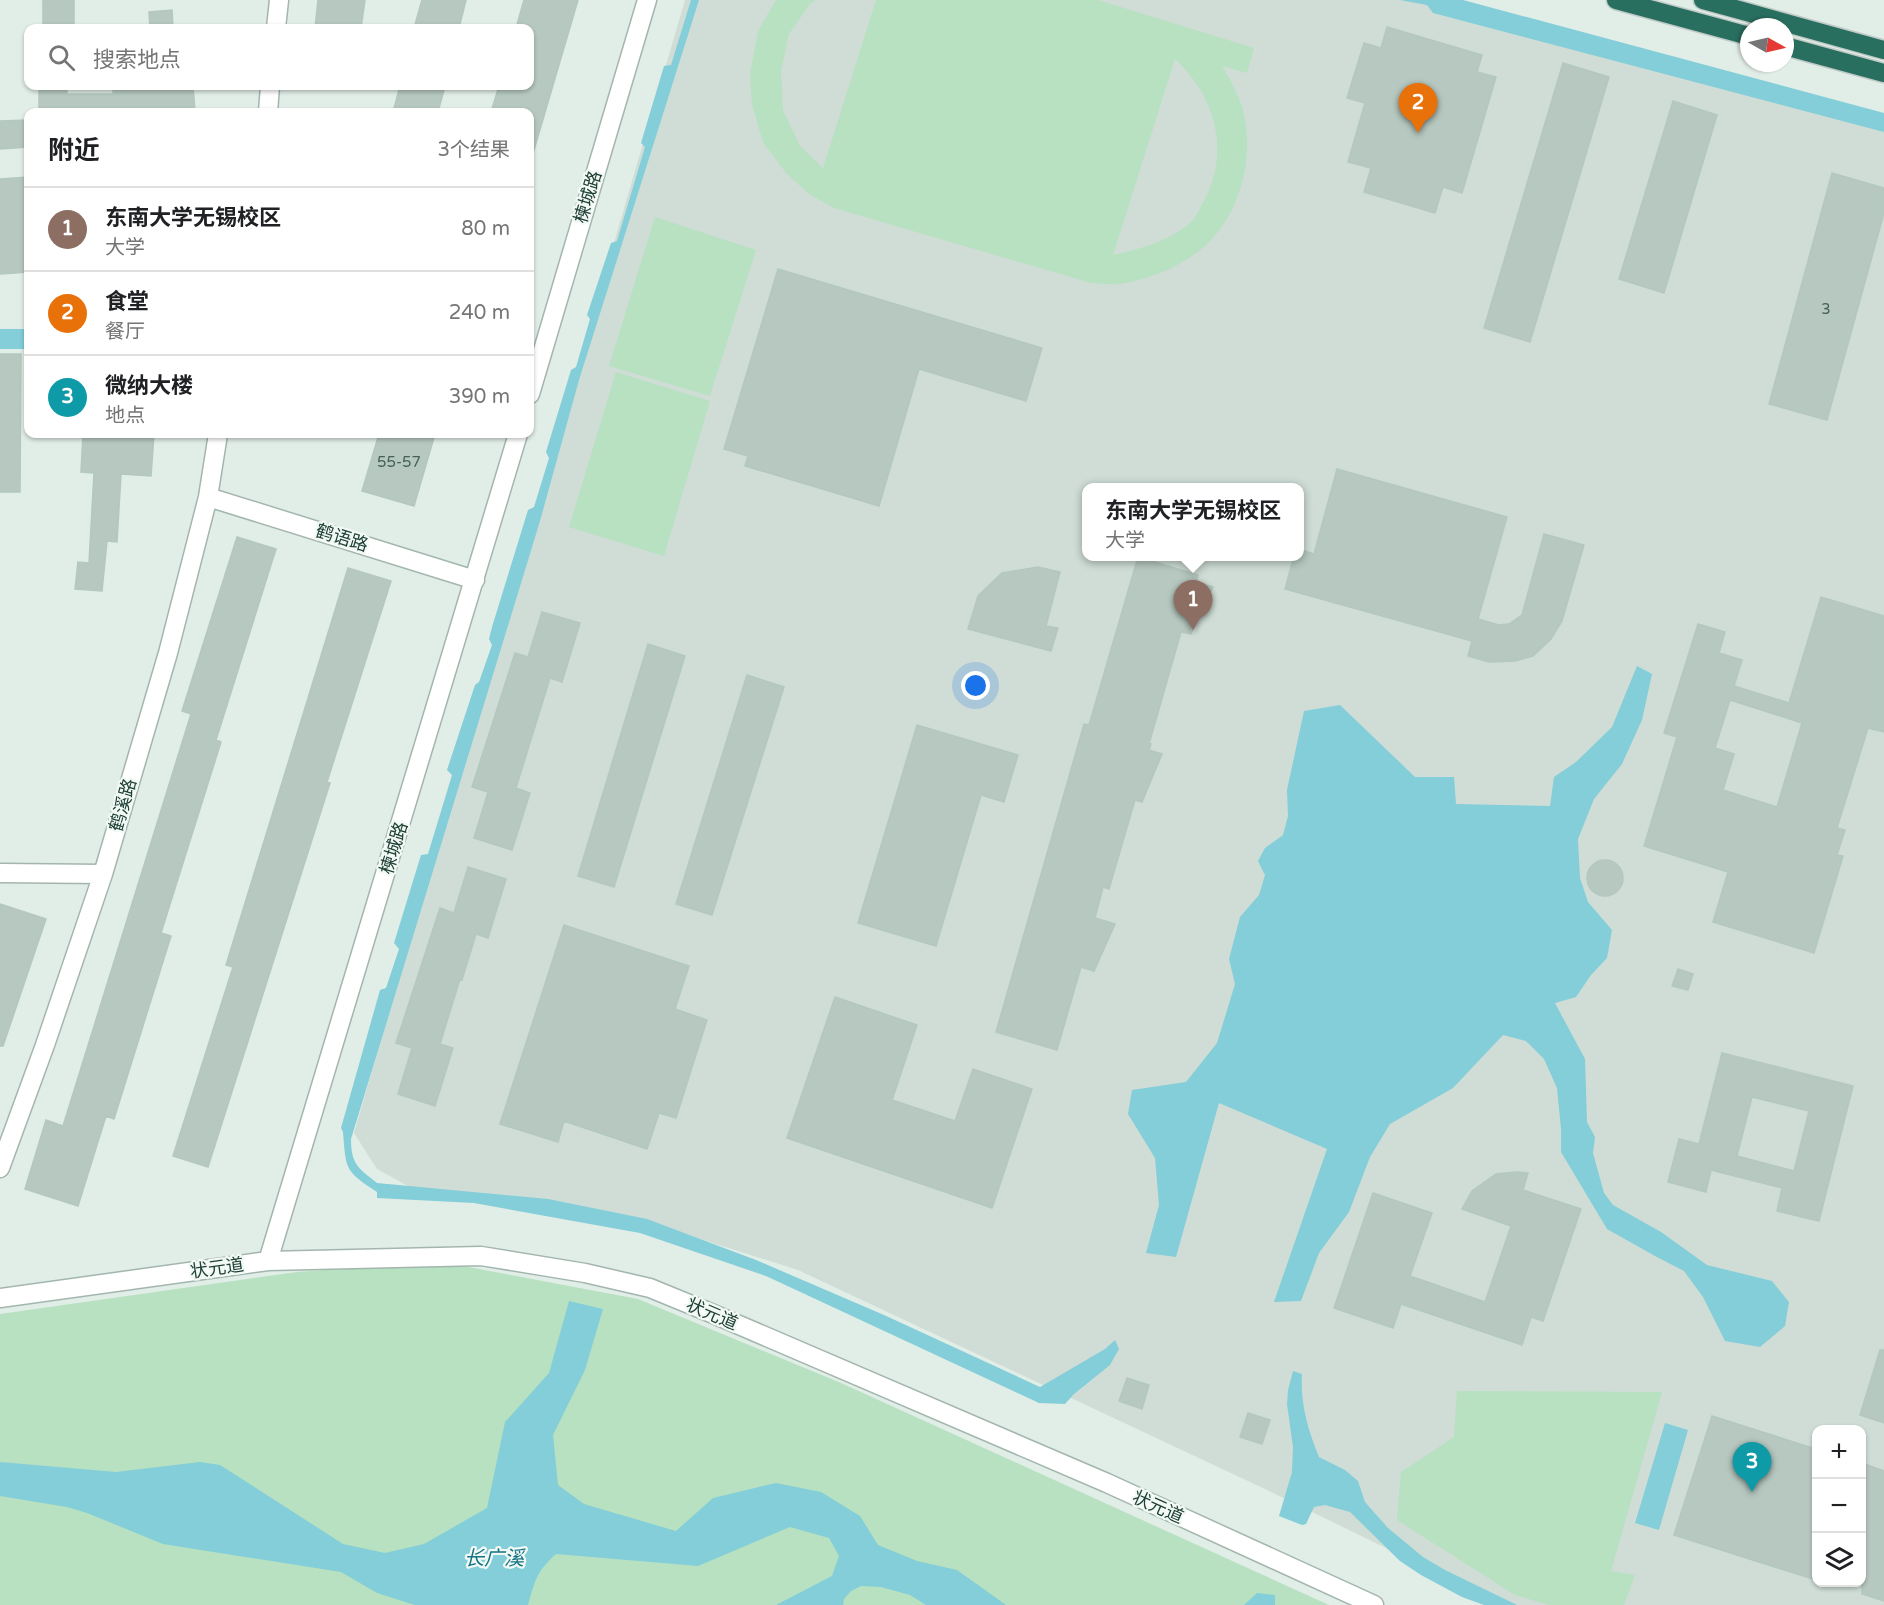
<!DOCTYPE html>
<html lang="zh">
<head>
<meta charset="utf-8">
<style>
  body { margin:0; font-family:"Varela Round","Noto Sans SC",sans-serif; background:#f6f6f6; color:#202124 }
  .controls { position:absolute; right:18px; bottom:18px; display:grid; overflow:hidden; border-radius:12px; box-shadow:0 2px 4px #0004 }
  .controls button { width:54px; height:54px; display:grid; place-items:center; padding:0; border:0; border-bottom:2px solid #e0e0e0; background:#fff; color:#202124; font:30px sans-serif }
  .compass { position:absolute; left:1740px; top:18px; width:54px; height:54px; border-radius:50%; background:#fff; box-shadow:0 2px 4px #0004; rotate:98deg }
  .you { position:absolute; left:976px; top:686px; width:21px; height:21px; margin:-15px; border:4px solid #fff; border-radius:50%; background:#1a73e8; box-shadow:0 0 0 9px #1a73e833 }
  .badge { display:grid; place-items:center; width:39px; height:39px; border-radius:50%; background:#844636; color:#fff; font-size:20px; font-weight:700 }
  .pin { position:absolute; translate:-50% -50px; filter:drop-shadow(0 2px 3px #0008) }
  .pin::after { content:''; position:absolute; top:32px; width:21px; height:18px; background:inherit; clip-path:polygon(0 0,100% 0,50% 100%) }
  .popup { position:absolute; left:1082px; top:483px; width:222px; height:78px; box-sizing:border-box; display:grid; place-content:center; border-radius:12px; background:#fff; filter:drop-shadow(0 2px 4px #0005); font-size:20px; white-space:nowrap; color:#757577 }
  .popup b { font-size:22px; color:#202124 }
  .popup::after { content:''; position:absolute; left:50%; top:100%; margin-left:-12px; border:12px solid transparent; border-top-color:#fff }
  .list { margin:0; padding:0; list-style:none }
  h2 { display:flex; justify-content:space-between; align-items:center; height:78px; margin:0; padding:0 24px; font-size:26px }
  h2 small { font-size:20px; font-weight:400; color:#757577 }
  .list li { display:grid; grid-template-columns:39px 1fr auto; gap:18px; align-items:center; box-sizing:border-box; height:84px; padding:0 24px; border-top:2px solid #e0e0e0 }
  .list b { display:block; font-size:22px; white-space:nowrap }
  .list p { margin:0; font-size:20px; white-space:nowrap; color:#757577 }
  .list em { font-size:20px; font-style:normal; color:#757577 }
  .icon { flex:none; width:33px; height:33px; fill:none; stroke:currentColor; stroke-width:2; stroke-linecap:round; stroke-linejoin:round }
  .map { position:relative; flex:none; width:1884px; height:1605px; overflow:hidden }
  .search { position:absolute; background:#fff; box-shadow:0 2px 4px #0004; left:24px; top:24px; width:510px; height:66px; display:flex; align-items:center; gap:15px; box-sizing:border-box; padding:0 21px; border-radius:12px; color:#757577; font-size:22px }
  .panel { position:absolute; background:#fff; box-shadow:0 2px 4px #0004; left:24px; top:108px; width:510px; height:330px; border-radius:12px }
  .map>svg:first-child { display:block }
  .built { fill:#cfddd6; fill-rule:evenodd }
  .green { fill:#b7e1c1; fill-rule:evenodd }
  .water { fill:#83ced8 }
  .lines { fill:none; stroke-linecap:round; stroke-linejoin:round }
  .canal { stroke:#83ced8; stroke-width:20 }
  .building { fill:#b6c8c0; stroke:#b3c8be; stroke-width:1.5; fill-rule:evenodd }
  .minor-casing { stroke:#a3b6ae; stroke-width:21 }
  .highway-casing { stroke:#c0cac7; stroke-width:21 }
  .minor { stroke:#fff; stroke-width:18 }
  .highway { stroke:#286f5f; stroke-width:18 }
  .labels { text-anchor:middle; stroke-width:4.5; stroke-linejoin:round; paint-order:stroke }
  .number-label { font-size:15px; fill:#456258 }
  .street-label { font-size:18px; fill:#1f4036; stroke:#f2f9f5 }
  .water-label { font-size:20px; font-style:italic; fill:#137383; stroke:#f2f9f5 }
</style>
</head>
<body>
<div class="map">
<svg width="1884" height="1605" viewBox="0 0 1884 1605">
  <rect width="100%" height="100%" fill="#e1ede7"/>
  <path class="built" d="M685,0H1458L1884,126V1605H1510L1431,1570L1265,1489L798,1270L656,1225L417,1191L377,1169L354,1133ZM1086,488H1300V556H1086ZM1816,1430H1862V1582H1816Z"/>
  <path class="green" d="M776,0H816L810,4L789,34L781,71L783,110L800,146L823,168L876,0H1098L1254,48L1247,73L1222,66C1231,81 1240,97 1244,115C1254,158 1240,212 1208,243C1185,265 1150,280 1118,284C1109,285 1099,283 1091,283L834,208L809,194L786,173L763,142L752,105L750,74L758,31ZM1175,59C1215,96 1231,150 1204,201C1200,207 1197,216 1192,221C1171,241 1140,249 1113,255Z
    M655,217L756,250L710,396L609,366Z
    M616,372L710,401L664,556L569,527Z
    M442,1262L638,1299L841,1383L1329,1605H0V1314L297,1272Z
    M1457,1391L1662,1392L1611,1571L1635,1575L1624,1605H1549L1515,1595L1397,1520L1401,1472L1454,1437Z"/>
  <path class="water" d="M691,0H699L579,380L540,521L351,1139C351,1164 358,1168 377,1183L548,1199L647,1219L756,1260L884,1315L1040,1387L1105,1349L1115,1340L1119,1349L1110,1365L1074,1394L1065,1404L1039,1403L766,1276L640,1233L474,1203L377,1198V1192C345,1171 346,1170 343,1132L341,1128L380,990L386,988L399,949L394,943L421,855L428,854L452,775L447,770L475,685L479,682L492,645L489,639L492,627L528,510L534,507L549,458L546,452L571,370L576,367L590,319L587,315L611,243L617,241L645,147L641,143L664,66L671,65Z
    M1400,0H1463L1884,113V132L1433,13L1427,5Z
    M1637,666L1652,674L1642,720L1622,764L1594,799L1578,839L1580,878L1588,902L1612,930L1607,958L1591,975L1576,997L1555,1003L1585,1059L1587,1122L1595,1137L1593,1153L1604,1193L1613,1205L1661,1232L1707,1265L1772,1281L1789,1302L1785,1326L1760,1347L1725,1341L1703,1297L1684,1271L1655,1256L1607,1229L1561,1152V1129L1557,1088L1544,1059L1526,1041L1503,1035L1453,1088L1390,1124L1370,1157L1349,1212L1319,1253L1301,1301L1274,1302L1327,1149L1219,1103L1176,1257L1146,1253L1159,1205L1155,1158L1128,1114L1132,1090L1186,1082L1217,1043L1235,984L1229,959L1240,917L1259,895L1265,875L1258,861L1265,848L1283,835L1288,816L1287,790L1304,711L1340,705L1415,777H1454L1456,804L1550,806L1554,777L1576,762L1612,727Z
    M569,1301L603,1309L585,1370L553,1435L558,1485L584,1504L676,1531L713,1498L776,1483L821,1492L860,1516L878,1545L917,1561L957,1570L1006,1605H926L910,1595L881,1587L861,1586L851,1591L844,1599L843,1605H776L832,1576L839,1556L829,1538L790,1527L698,1566L556,1554C537,1571 535,1580 528,1605H415L377,1593L341,1572L163,1544L87,1513L67,1507L0,1496V1462L116,1472L200,1462L220,1465L343,1544L385,1553L424,1544L487,1508L505,1422L549,1373Z
    M1293,1371L1302,1374C1300,1403 1308,1430 1319,1457L1345,1470L1358,1481L1365,1502L1388,1528L1423,1557L1445,1570L1517,1605H1484L1462,1597L1421,1575L1400,1561L1350,1512L1325,1505L1314,1507L1306,1524L1302,1525L1279,1516L1292,1472L1293,1447L1287,1404L1288,1390Z
    M1665,1423L1688,1430L1659,1530L1635,1523Z
    M1257,1593L1275,1595V1605H1244Z"/>
  <g class="lines">
    <path class="canal" d="M0,339H28"/>
  </g>
  <path class="building" d="M43,0H74V28H43Z
    M318,0H365L361,28H315Z
    M422,0H466L459,28H414Z
    M524,0H578L534,150H530V112H491L499,86H530V28H516Z
    M172,10L173,28H150L149,12Z
    M1387,27L1482,55L1477,72L1496,77L1462,193L1443,187L1435,213L1364,192L1371,168L1348,162L1365,103L1347,98L1364,43L1381,48Z
    M1563,63L1609,77L1530,342L1484,328Z
    M39,86H67V94H113V87L193,86L195,112H39Z
    M400,86H445L438,112H393Z
    M1673,101L1717,115L1664,293L1619,279Z
    M28,120V147L0,149V121Z
    M1832,173L1884,188V213L1827,420L1769,404Z
    M28,177V272L0,274V179Z
    M778,269L1042,348L1026,401L919,369L879,506L745,466L748,456L724,449Z
    M0,354H21L20,492H0Z
    M83,434H154L151,476L121,474L117,542L107,541L102,591L75,589L78,562L89,563L94,473L81,472Z
    M379,434H435L414,506L362,491Z
    M1337,469L1507,517L1478,619L1499,625L1509,624L1522,615L1544,534L1584,545L1562,621L1551,639L1533,656L1515,661L1489,662L1468,656L1472,641L1285,589L1294,556H1299V549L1314,554Z
    M237,537L276,549L216,740L221,742L161,933L171,936L114,1119L106,1116L78,1206L25,1189L46,1120L63,1126L191,714L182,711Z
    M1138,557L1198,575L1196,582L1213,587L1191,634L1181,632L1149,744H1151L1149,750L1162,754L1142,802L1135,800L1109,889L1103,887L1095,918L1115,924L1094,971L1081,967L1057,1050L996,1032L1084,724L1089,725Z
    M1038,567L1060,572L1046,626L1058,628L1051,651L968,629L978,596L1002,573Z
    M348,568L391,581L327,782L330,783L208,1167L173,1156L233,967L226,965Z
    M1821,597L1884,616V732L1868,728L1837,828L1845,830L1837,855L1843,856L1814,953L1713,922L1728,872L1644,846L1677,737L1664,733L1698,624L1725,632L1719,653L1742,660L1734,686L1789,703ZM1730,700L1802,723L1777,807L1723,790L1734,754L1715,748Z
    M542,612L580,623L562,682L550,678L516,788L530,793L512,850L474,838L488,792L472,787L515,653L528,657Z
    M648,644L685,656L614,887L578,876Z
    M747,675L784,687L712,915L676,904Z
    M917,725L1018,755L1004,802L981,795L936,946L858,923Z
    M1587 878a18 18 0 1 1 36 0a18 18 0 1 1-36 0Z
    M468,867L506,879L488,938L476,934L462,980L460,979L440,1044L453,1048L435,1106L398,1094L412,1048L396,1043L440,908L454,913Z
    M0,904L46,919L3,1046H0Z
    M564,925L689,966L675,1009L707,1020L676,1118L659,1113L647,1149L564,1121L558,1142L500,1124Z
    M1678,969L1693,974L1688,990L1672,986Z
    M835,997L917,1025L892,1100L955,1121L973,1069L1032,1089L992,1208L787,1138Z
    M1722,1053L1853,1086L1819,1221L1777,1211L1782,1188L1711,1170L1706,1192L1668,1182L1679,1139L1699,1144ZM1752,1097L1809,1111L1794,1171L1737,1156Z
    M1517,1172L1528,1173L1523,1190L1581,1209L1543,1321L1531,1317L1522,1345L1401,1304L1393,1328L1334,1308L1373,1193L1432,1213L1410,1276L1485,1302L1511,1226L1462,1209L1472,1191L1496,1174Z
    M1880,1350H1884V1423L1860,1415Z
    M1127,1378L1149,1385L1142,1409L1119,1401Z
    M1248,1413L1270,1420L1262,1444L1240,1437Z
    M1712,1416L1816,1449V1580L1674,1535Z
    M1862,1463L1884,1471V1601L1862,1594Z"/>
  <g class="lines">
    <g class="minor-casing">
      <path id="minor" d="M276,28L279,0
        M268,112L270,86
        M530,394L647,0
        M208,497L475,580
        M0,873L103,874
        M0,1168L45,1045L103,874L168,653L208,497L218,434
        M268,1261L518,434
        M0,1298L268,1261L481,1256L585,1273L650,1288L711,1313L1107,1483L1374,1605"/>
    </g>
    <g class="highway-casing">
      <path id="highway" d="M1616,0L1749,36
        M1703,0L1884,50
        M1785,46L1884,73"/>
    </g>
    <use href="#minor" class="minor"/>
    <use href="#highway" class="highway"/>
  </g>
  <g class="labels">
    <g class="number-label">
      <text x="1826" y="314">3</text>
      <text x="399" y="467">55-57</text>
    </g>
    <g class="street-label">
      <text transform="translate(588 197) rotate(-73)" y="6">楝城路</text>
      <text transform="translate(342 538) rotate(17)" y="6">鹤语路</text>
      <text transform="translate(123 805) rotate(-74)" y="6">鹤溪路</text>
      <text transform="translate(394 848) rotate(-73)" y="6">楝城路</text>
      <text transform="translate(217 1268) rotate(-8)" y="6">状元道</text>
      <text transform="translate(712 1314) rotate(23)" y="6">状元道</text>
      <text transform="translate(1158 1507) rotate(24)" y="6">状元道</text>
    </g>
    <g class="water-label">
      <text x="494" y="1565">长广溪</text>
    </g>
  </g>
</svg>
<div class="controls">
<button>+</button>
<button>−</button>
<button><svg class="icon" aria-label="layers" viewBox="0 0 24 24"><path d="M12 4l9 5-9 5-9-5zM3 14l9 5 9-5"/></svg></button>
</div>
<svg class="compass" viewBox="-18 -18 36 36"><path d="M0-13l5 13h-10z" fill="#e53935"/><path d="M0 13l5-13h-10z" fill="#757577"/></svg>
<div class="you"></div>
<div class="pin badge" style="left:1193px;top:630px;background:#8d6e63">1</div>
<div class="popup"><b>东南大学无锡校区</b>大学</div>
<div class="pin badge" style="left:1418px;top:133px;background:#e8710a">2</div>
<div class="pin badge" style="left:1752px;top:1492px;background:#0f9aa8">3</div>
<div class="search"><svg class="icon" aria-label="search" viewBox="0 0 24 24"><circle cx="10" cy="10" r="6"/><path d="M15 15l6 6"/></svg>搜索地点</div>
<section class="panel">
<h2>附近<small>3个结果</small></h2>
<ul class="list">
<li><span class="badge" style="background:#8d6e63">1</span><div><b>东南大学无锡校区</b><p>大学</p></div><em>80 m</em></li>
<li><span class="badge" style="background:#e8710a">2</span><div><b>食堂</b><p>餐厅</p></div><em>240 m</em></li>
<li><span class="badge" style="background:#0f9aa8">3</span><div><b>微纳大楼</b><p>地点</p></div><em>390 m</em></li>
</ul>
</section>
</div>
</body>
</html>
